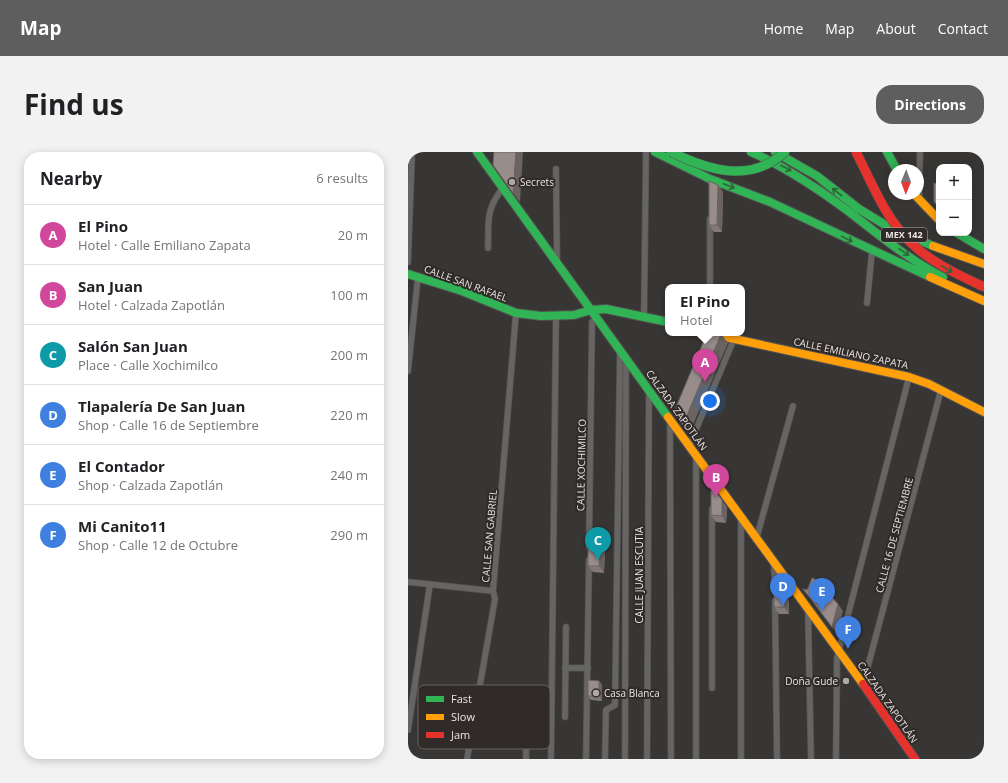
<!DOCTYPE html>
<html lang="en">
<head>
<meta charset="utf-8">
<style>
  body { margin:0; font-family:"Open Sans",sans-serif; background:#f2f2f2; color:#202124 }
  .controls { position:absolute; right:12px; top:12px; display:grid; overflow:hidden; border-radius:8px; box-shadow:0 2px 10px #0003 }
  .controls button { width:36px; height:36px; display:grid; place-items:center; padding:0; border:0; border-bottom:1px solid #e0e0e0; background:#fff; color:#202124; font:20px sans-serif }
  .compass { position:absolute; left:480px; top:12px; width:36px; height:36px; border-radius:50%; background:#fff; box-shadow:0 2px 10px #0003; rotate:181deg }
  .you { position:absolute; left:302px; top:249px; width:14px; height:14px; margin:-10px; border:3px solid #fff; border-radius:50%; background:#1a73e8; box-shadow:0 0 0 6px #1a73e833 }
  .badge { display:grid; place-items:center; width:26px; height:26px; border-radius:50%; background:#5f5e5e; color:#fff; font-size:13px; font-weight:700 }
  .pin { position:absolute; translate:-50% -33px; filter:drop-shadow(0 1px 2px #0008) }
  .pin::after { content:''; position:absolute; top:21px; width:14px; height:12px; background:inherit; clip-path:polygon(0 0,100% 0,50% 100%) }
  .popup { position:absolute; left:257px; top:132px; width:80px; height:52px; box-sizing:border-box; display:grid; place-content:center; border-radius:8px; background:#fff; filter:drop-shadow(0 1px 3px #0005); font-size:13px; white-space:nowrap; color:#757577 }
  .popup b { font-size:15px; color:#202124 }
  .popup::after { content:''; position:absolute; left:50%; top:100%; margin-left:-8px; border:8px solid transparent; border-top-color:#fff }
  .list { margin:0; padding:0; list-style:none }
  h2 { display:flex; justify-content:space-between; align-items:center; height:52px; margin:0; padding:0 16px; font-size:17px }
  h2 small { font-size:13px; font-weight:400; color:#757577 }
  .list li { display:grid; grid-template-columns:26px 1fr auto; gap:12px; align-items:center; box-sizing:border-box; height:60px; padding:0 16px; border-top:1px solid #e0e0e0 }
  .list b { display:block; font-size:15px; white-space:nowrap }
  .list p { margin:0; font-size:13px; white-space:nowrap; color:#757577 }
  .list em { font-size:13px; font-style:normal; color:#757577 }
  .map { position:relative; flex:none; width:576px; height:607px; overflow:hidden; border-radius:16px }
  header { display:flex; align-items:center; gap:24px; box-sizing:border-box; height:56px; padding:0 20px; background:#5f5e5e; color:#fff }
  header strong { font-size:19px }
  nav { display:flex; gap:22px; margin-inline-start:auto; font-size:14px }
  .intro { display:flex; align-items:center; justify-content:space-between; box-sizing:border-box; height:96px; padding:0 24px }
  h1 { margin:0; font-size:28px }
  .button { padding:10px 18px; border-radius:16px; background:#5f5e5e; color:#fff; font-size:14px; font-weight:700 }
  main { display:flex; gap:24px; padding:0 24px }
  aside { flex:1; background:#fff; border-radius:16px; box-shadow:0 2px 10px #0003 }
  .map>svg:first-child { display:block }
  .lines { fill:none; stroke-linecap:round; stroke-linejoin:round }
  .street-casing { stroke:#535251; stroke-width:7 }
  .fast-casing { stroke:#535251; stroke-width:10 }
  .slow-casing { stroke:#535251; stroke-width:10 }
  .jam-casing { stroke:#535251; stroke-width:10 }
  .street { stroke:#666564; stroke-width:5.5 }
  .fast { stroke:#30b455; stroke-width:8 }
  .slow { stroke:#ff9f0a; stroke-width:8 }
  .jam { stroke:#e5322d; stroke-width:8 }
  .fast-bridge-casing { stroke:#535251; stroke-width:10; stroke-linecap:butt }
  .jam-bridge-casing { stroke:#535251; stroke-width:10; stroke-linecap:butt }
  .fast-bridge { stroke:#30b455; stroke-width:9 }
  .jam-bridge { stroke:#e5322d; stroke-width:9 }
  .wall { fill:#847978 }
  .shaded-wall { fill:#6b6361 }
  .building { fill:#998d8b; stroke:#6b6361 }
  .oneway { stroke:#30623a }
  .poi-dot { fill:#aba8a6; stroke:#302b28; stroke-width:1.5 }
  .labels { text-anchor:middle; stroke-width:4; stroke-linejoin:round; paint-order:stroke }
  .shield { fill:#302b28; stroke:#b2adab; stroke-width:1 }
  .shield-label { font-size:9px; font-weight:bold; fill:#e9e5e3 }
  .poi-label { font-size:10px; fill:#e9e5e3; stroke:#302b28; text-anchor:start }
  .street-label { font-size:10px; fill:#e9e5e3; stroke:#302b28 }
  .key { fill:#302b28; stroke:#686360; stroke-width:1 }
  .key-label { font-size:11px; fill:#e9e5e3 }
</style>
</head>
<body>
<header>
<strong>Map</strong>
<nav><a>Home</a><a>Map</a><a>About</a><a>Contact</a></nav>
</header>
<div class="intro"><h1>Find us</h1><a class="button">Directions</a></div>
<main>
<aside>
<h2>Nearby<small>6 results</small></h2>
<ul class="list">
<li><span class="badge" style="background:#d1479c">A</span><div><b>El Pino</b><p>Hotel · Calle Emiliano Zapata</p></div><em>20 m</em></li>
<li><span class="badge" style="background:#d1479c">B</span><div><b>San Juan</b><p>Hotel · Calzada Zapotlán</p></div><em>100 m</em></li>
<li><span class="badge" style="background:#0f9aa8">C</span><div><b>Salón San Juan</b><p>Place · Calle Xochimilco</p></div><em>200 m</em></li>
<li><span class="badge" style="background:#3f7fe0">D</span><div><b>Tlapalería De San Juan</b><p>Shop · Calle 16 de Septiembre</p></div><em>220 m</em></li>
<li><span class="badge" style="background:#3f7fe0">E</span><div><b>El Contador</b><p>Shop · Calzada Zapotlán</p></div><em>240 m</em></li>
<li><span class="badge" style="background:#3f7fe0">F</span><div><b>Mi Canito11</b><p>Shop · Calle 12 de Octubre</p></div><em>290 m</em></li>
</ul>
</aside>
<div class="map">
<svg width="576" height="607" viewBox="0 0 576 607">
  <rect width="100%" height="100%" fill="#383634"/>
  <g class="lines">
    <g class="street-casing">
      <path id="street" d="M148,17L149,110
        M511,47L512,0
        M302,67V135
        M80,96C81,69 77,58 95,36
        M0,110L4,0
        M459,151L464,99
        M236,164L238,0
        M0,219L10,125
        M262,268L263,607
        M281,294L326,187
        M333,366V607
        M348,388L385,254
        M181,395L184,170L189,167
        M366,413L367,435
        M0,430L85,439
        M367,449L369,607
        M400,457L403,607
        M157,516H180
        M455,533L533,238
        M304,536V357
        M157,565L158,475
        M0,578L22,432
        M59,607L87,447L85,439L108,161
        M118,607V546
        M143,607L148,163
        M178,607L181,408
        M197,607L198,558L207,553L212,199
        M217,607L218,207
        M239,607L241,240
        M288,607V304
        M428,607L429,506L501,225"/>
    </g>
    <g class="fast-casing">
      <path id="fast" d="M69,0L260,265
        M247,0L302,27L362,50L522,125
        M343,0C378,15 409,36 440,59C470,82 501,108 535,125
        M367,0L409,24L451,57L479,74L525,94
        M479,0L489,18
        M549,81L576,97
        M0,122L54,139L108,161L133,164L166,163L183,158L198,157L260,170"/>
    </g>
    <g class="slow-casing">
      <path id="slow" d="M506,42L531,68
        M525,94L576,112
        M522,125L576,149
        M299,181L501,225L521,232L576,260
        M260,265L455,532"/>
    </g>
    <g class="jam-casing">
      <path id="jam" d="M455,532L507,607"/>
    </g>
    <use href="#street" class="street"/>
    <use href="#fast" class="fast"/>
    <use href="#slow" class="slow"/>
    <use href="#jam" class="jam"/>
    <g class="fast-bridge-casing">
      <path id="fast-bridge" d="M263,0C300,18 342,32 377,0"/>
    </g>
    <g class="jam-bridge-casing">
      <path id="jam-bridge" d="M448,0C464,31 477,66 503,91C524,111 551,123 576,135"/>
    </g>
    <use href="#fast-bridge" class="fast-bridge"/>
    <use href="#jam-bridge" class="jam-bridge"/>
  </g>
  <path class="wall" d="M531,32V57L526,50Z
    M310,33L315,40L314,80H306L301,73Z
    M319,355L318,371L308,370L303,363Z
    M197,395L196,421L185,420L180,414Z
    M381,447V462H371L366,455Z
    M191,529L194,533V549L183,548L180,544Z"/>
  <path class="shaded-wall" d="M108,0H115L112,50L105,41Z
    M310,33L315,40L314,80L309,73Z
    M313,182L320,191L281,282L275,273Z
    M314,348L319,355L318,371L314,364Z
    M192,388L197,395L196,421L191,414Z
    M409,428L414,434L409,447L405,440Z
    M376,440L381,447V462L376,455Z
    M430,452L435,459L429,481L424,475Z
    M191,529L194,533V549L191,544Z"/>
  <path class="building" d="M86,0H108L105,41L85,13Z
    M301,29L310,33L309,73H301Z
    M526,31L531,32V54L526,50Z
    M299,181H309L313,182L275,273L266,260Z
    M303,334L314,348V364L303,363Z
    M180,388H192L191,414H180Z
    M404,426L409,428L405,440L416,444L417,437L430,452L424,475L395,437L399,438Z
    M366,428L376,440V455H366Z
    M180,528L191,529V544H180Z"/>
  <defs><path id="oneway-shaft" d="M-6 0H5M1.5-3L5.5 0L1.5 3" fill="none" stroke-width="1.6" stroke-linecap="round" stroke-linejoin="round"/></defs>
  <g class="oneway">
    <use href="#oneway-shaft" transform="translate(378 16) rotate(27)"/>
    <use href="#oneway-shaft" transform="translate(321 34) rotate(21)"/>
    <use href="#oneway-shaft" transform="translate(429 40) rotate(-142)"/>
    <use href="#oneway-shaft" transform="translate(439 87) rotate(26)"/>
    <use href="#oneway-shaft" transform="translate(496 100) rotate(34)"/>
    <use href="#oneway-shaft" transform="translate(539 117) rotate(31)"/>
  </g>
  <g class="poi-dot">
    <circle cx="104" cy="30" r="4"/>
    <circle cx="438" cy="529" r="4"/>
    <circle cx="188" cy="541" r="4"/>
  </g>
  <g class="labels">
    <rect class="shield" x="473" y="76" width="46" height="14" rx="3"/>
    <g class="shield-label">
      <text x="496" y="86">MEX 142</text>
    </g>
    <g class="poi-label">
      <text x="112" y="34">Secrets</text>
      <text x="430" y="533" text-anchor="end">Doña Gude</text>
      <text x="196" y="545">Casa Blanca</text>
    </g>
    <g class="street-label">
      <text transform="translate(58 131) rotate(20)" y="4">CALLE SAN RAFAEL</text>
      <text transform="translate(443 201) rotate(12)" y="4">CALLE EMILIANO ZAPATA</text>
      <text transform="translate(269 258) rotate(54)" y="4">CALZADA ZAPOTLÁN</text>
      <text transform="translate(173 313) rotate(-89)" y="4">CALLE XOCHIMILCO</text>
      <text transform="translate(486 383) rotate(-75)" y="4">CALLE 16 DE SEPTIEMBRE</text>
      <text transform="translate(81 384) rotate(-85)" y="4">CALLE SAN GABRIEL</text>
      <text transform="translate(231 423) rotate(-90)" y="4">CALLE JUAN ESCUTIA</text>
      <text transform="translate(480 550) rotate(55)" y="4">CALZADA ZAPOTLÁN</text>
    </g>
  </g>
  <rect x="10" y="533" width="132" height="64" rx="6" class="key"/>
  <rect x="18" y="544" width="18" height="6" fill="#30b455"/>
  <rect x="18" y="562" width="18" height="6" fill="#ff9f0a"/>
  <rect x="18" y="580" width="18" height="6" fill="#e5322d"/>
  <g class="key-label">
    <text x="43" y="551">Fast</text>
    <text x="43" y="569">Slow</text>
    <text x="43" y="587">Jam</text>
  </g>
</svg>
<div class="controls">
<button>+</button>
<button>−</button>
</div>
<svg class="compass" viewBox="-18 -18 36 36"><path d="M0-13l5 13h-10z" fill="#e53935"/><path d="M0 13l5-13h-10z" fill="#757577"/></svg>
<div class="you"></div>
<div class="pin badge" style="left:297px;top:230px;background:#d1479c">A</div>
<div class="popup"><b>El Pino</b>Hotel</div>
<div class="pin badge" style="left:308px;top:345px;background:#d1479c">B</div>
<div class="pin badge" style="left:190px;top:408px;background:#0f9aa8">C</div>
<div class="pin badge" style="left:375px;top:454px;background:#3f7fe0">D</div>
<div class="pin badge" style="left:414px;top:459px;background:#3f7fe0">E</div>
<div class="pin badge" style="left:440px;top:497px;background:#3f7fe0">F</div>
</div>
</main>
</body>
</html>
